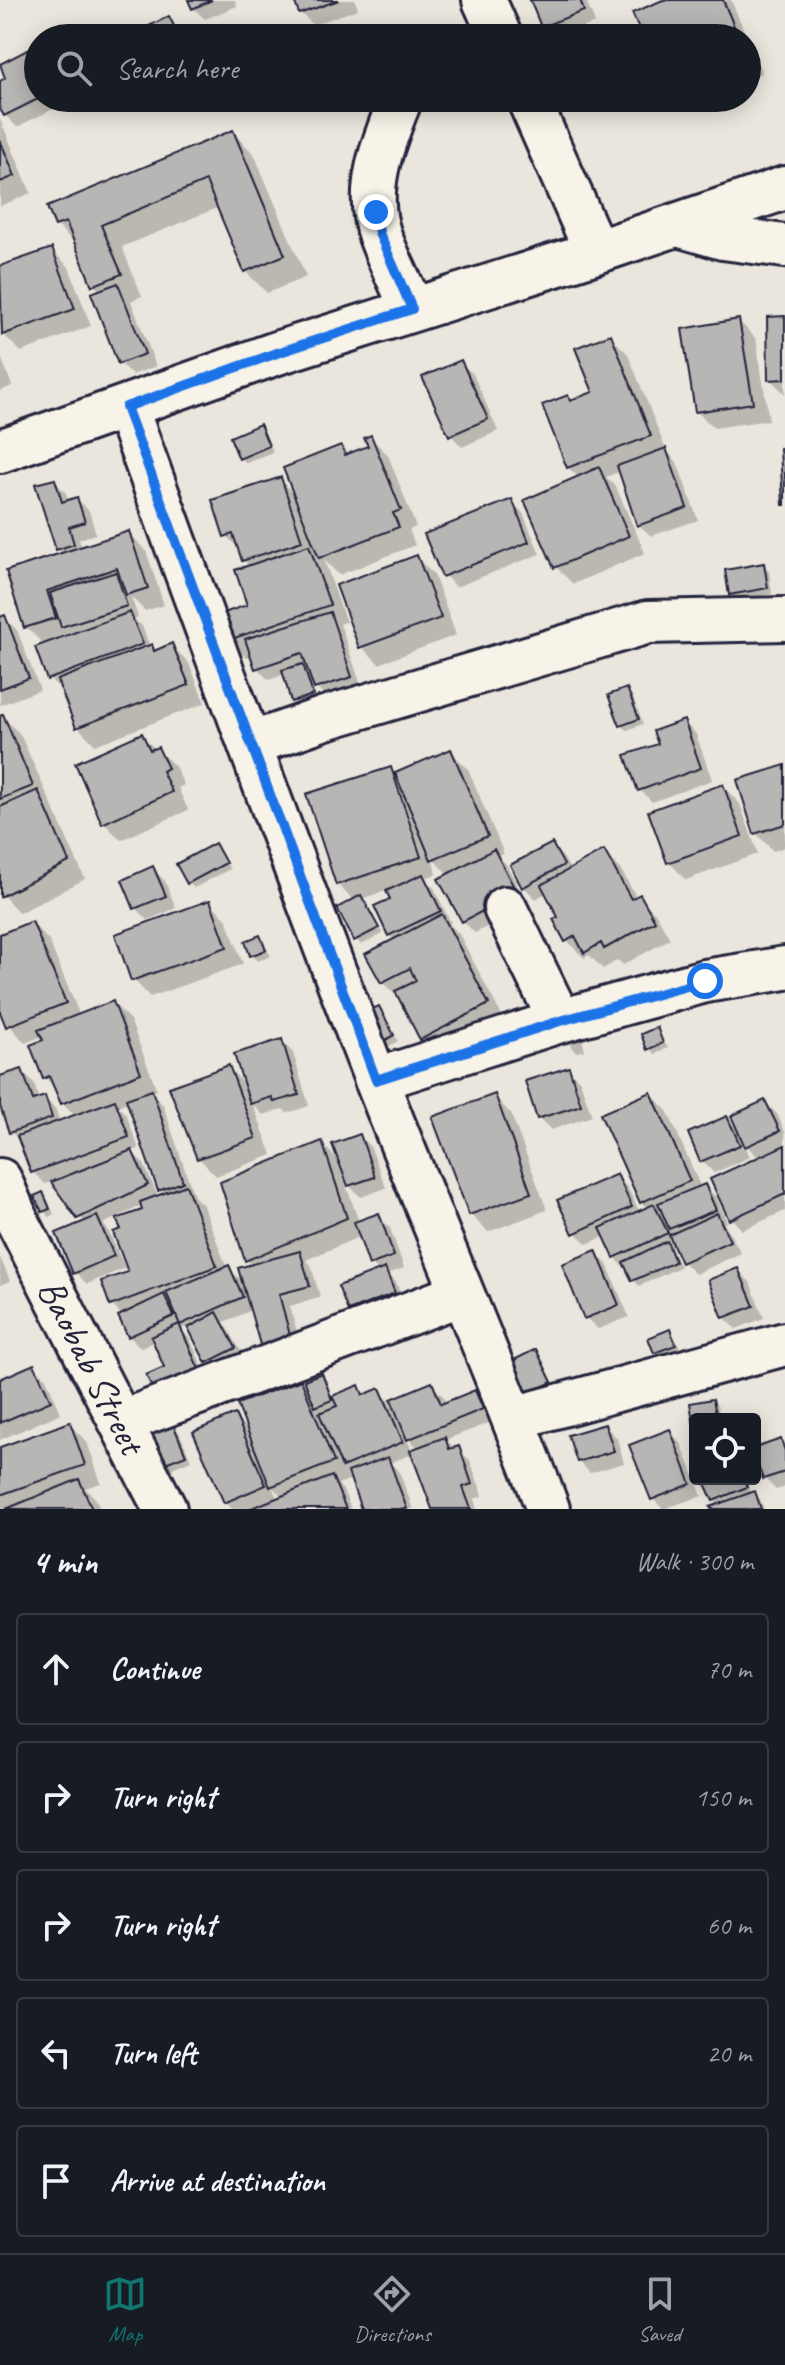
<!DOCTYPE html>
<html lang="en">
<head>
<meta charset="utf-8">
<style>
  body { margin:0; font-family:Caveat,sans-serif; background:#20242c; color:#f1f3f6 }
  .controls { position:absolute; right:24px; bottom:24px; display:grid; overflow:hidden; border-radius:8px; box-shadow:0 4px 20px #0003 }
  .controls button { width:72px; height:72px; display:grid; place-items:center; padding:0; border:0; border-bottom:2px solid #363941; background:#171b24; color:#f1f3f6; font:40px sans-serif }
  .stop { position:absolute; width:24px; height:24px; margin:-18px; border:6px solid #1a73e8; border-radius:50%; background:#fff }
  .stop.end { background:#1a73e8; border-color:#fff; box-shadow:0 2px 8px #0008 }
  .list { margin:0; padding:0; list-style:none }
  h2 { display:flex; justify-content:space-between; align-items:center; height:104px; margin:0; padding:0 32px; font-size:34px }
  h2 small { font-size:26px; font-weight:400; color:#9ea1a6 }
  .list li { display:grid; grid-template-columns:52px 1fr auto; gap:24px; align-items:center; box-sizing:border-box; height:112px; margin:0 16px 16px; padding:0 16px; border:2px solid #363941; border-radius:8px }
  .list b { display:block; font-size:30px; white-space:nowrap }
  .list em { font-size:26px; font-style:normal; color:#9ea1a6 }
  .icon { flex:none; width:44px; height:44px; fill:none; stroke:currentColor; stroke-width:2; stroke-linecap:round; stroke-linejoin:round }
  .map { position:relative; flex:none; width:785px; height:1509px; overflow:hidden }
  .search { position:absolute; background:#171b24; box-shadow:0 4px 20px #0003; left:24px; right:24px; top:24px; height:88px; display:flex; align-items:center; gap:20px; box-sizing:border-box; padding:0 28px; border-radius:44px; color:#9ea1a6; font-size:30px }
  .sheet { height:744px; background:#171b24 }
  nav { display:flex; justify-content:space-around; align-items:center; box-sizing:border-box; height:112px; border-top:2px solid #363941; background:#171b24; font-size:22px; color:#9ea1a6 }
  nav a { display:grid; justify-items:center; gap:4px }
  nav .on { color:#0f766e }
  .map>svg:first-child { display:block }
  .shadow { fill:#0003; fill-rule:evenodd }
  .building { fill:#b8b6b5; stroke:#22223b; stroke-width:2 }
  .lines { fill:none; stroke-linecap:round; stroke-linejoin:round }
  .minor-casing { stroke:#22223b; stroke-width:48 }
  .minor { stroke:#f7f3e8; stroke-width:42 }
  .route { stroke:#1a73e8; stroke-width:10 }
  .labels { text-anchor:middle; stroke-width:8; stroke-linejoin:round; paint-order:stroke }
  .street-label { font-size:38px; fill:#22223b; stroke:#f7f3e8 }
</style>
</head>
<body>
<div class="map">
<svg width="785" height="1509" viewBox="0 0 785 1509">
  <rect width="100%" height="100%" fill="#eae6de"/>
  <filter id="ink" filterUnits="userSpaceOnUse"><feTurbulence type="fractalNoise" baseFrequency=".0125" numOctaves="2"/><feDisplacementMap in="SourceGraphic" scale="16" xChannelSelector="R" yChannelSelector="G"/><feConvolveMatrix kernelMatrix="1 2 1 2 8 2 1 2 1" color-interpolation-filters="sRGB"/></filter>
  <g filter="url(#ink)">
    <path class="shadow" d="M190,0H235L237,6L205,19L193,8Z
      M296,0H355L358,9L313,25L301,13Z
      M532,0H586L595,23L554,38L543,26Z
      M668,0H731L762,73L747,79V38H645Z
      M169,19L184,38H130Z
      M38,52V98H75L17,127L5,115L0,104V83Z
      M707,98H733L715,106Z
      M0,119L31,193L0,206Z
      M232,132L254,154L306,277L267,293L245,271L219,207L122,247L142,296L131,301L156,366L132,375L120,363L94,294L101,292L94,285L78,247L57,225Z
      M51,250L69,267L91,326L21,352L3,334L0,325V268Z
      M785,318V394L770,379Z
      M739,321L756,339L769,420L714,428L696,411Z
      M610,336L628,354L666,450L677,462L698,520L651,536L639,525L621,471L606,477L616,487L645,553L573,584L556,567L579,478L568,467L567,397L573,403L595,394Z
      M0,354L12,386L0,391Z
      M461,363L473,374L498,431L462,447L451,435Z
      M259,426L265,432L273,452L246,463L241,458Z
      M370,437L388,455L416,527L409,530L415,545L339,575L324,560L346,622L340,624L362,688L328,699L311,683L317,701L299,706L293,700L285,674L269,680L257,668L252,655L246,657L228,640L250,606L251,567L243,560L240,549L226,536L280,480L297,497L341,447L349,456L371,447Z
      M54,481L66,493L69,502L77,499L89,511L96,534L79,539L82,548L129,533L146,551L164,605L145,611L131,597L138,617L134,619L142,626L150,647L156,652L172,646L189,663L205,703L95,745L78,727L63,690L49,679L45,646L26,627L63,554L58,549Z
      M511,501L523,513L540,554L456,587L444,575Z
      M417,558L434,575L456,635L379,664L361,646Z
      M763,565L769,571L772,594L736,600L731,594Z
      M5,618L17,630L40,690L0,705V620Z
      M627,690L632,695L643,724L627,730L621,725Z
      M3,717L20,734L85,879L19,913L0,892V718Z
      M684,722L696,734L712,780L652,802L640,790L660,745Z
      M141,736L175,766L184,785L178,788L188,810L121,840L104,823Z
      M451,752L468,769L504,854L498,856L506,864L528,905L475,933L463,921L441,880L450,876L432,858L437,874L424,878L434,888L451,923L449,924L459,934L505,1022L439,1056L422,1038L400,999L382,982L395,941L389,935L392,900L388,890L361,899L383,934L361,945L356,939L354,901L337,884L391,769L396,774Z
      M785,768V847L773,851L756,833Z
      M723,786L740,804L758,854L686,880L669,862Z
      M214,846L230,869L194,888L189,883Z
      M551,846L563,857L571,871L604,853L621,870L637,898L639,897L656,914L670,939L623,965L618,960L603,969L589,955L584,958L566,940L561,918L547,892L536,899L524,887Z
      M153,869L165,881L176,908L148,920L136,908L124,881Z
      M210,902L227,920L243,964L150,997L133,979Z
      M32,923L49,941L80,1016L113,1003L130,1020L157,1090L151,1093L163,1105L194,1196L203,1205L227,1268L245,1283L253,1266L247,1260L322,1144L342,1164L360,1136L371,1148L386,1188L361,1197L345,1182L359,1222L378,1216L390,1228L404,1268L388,1274L396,1282L405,1305L361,1322L349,1310L380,1272L371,1264L361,1236L306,1260L311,1265L320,1297L290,1306L302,1351L252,1310L224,1322L246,1360L219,1373L207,1362L194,1336L185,1327L181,1329L190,1339L212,1388L167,1368L155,1341L141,1348L129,1336L123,1316L112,1305L131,1273L145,1211L143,1205L103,1224L108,1230L125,1268L87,1284L75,1272L85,1223L53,1181L45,1184L33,1172L22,1143L11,1132L0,1100V1079L22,1071L34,1083L39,1100L45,1098L56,1110L60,1122L76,1116L62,1103L57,1090L45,1077L43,1036L25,1043L0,1014V936ZM129,1101L160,1190L165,1195L158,1197L144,1164L131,1151L139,1149L126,1114L118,1106Z
      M260,938L271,956L258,961L252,955Z
      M378,1008L398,1041L389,1046L384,1041Z
      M656,1030L668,1048L655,1054L649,1048Z
      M577,1034L582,1040L585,1050L576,1052L571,1047L568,1036Z
      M282,1041L293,1053L309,1106L287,1113L283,1109L263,1115L253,1104L272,1155L216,1176L199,1158L228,1067L246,1086Z
      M568,1069L580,1081L592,1116L551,1130L539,1118Z
      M651,1094L668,1112L701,1188L705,1186L717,1198L727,1222L724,1223L741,1253L695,1274L683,1262L676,1246L671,1248L680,1267L639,1286L615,1257L606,1236L587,1244L575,1232L616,1176L628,1188L640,1213L648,1209L641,1202Z
      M494,1096L511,1114L547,1210L488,1232L470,1214Z
      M765,1102L777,1114L785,1132V1211L742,1230L731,1218L760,1159L744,1143L750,1157L714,1173L702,1161L727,1119L740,1132Z
      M42,1194L48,1200L54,1214L49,1217L44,1211Z
      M595,1253L607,1264L629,1317L598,1329L586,1318Z
      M0,1257L10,1281L0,1285Z
      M738,1270L750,1282L764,1318L736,1329L724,1317Z
      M670,1331L675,1337L681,1350L661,1358L656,1352Z
      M536,1352L541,1357L556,1388L529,1393Z
      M34,1366L46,1378L61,1413L0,1440V1381Z
      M321,1376L327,1381L333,1398L358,1387L367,1396L379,1391L390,1401L432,1385L444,1397L446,1404L475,1392L487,1404L494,1421L445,1440L470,1460L483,1496L474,1499L477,1509H434L414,1453L390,1463L399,1471L413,1509H363L352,1479L338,1484L343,1490L351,1509H232L226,1502L234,1416L250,1432L301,1382L312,1393ZM405,1435L419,1449L412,1451ZM272,1487L283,1497L278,1500Z
      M713,1401L718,1407L720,1419L695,1421L692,1405Z
      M70,1425L87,1442L101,1483L85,1488L96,1499L100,1509H0V1449Z
      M173,1426L179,1432L191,1460L170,1469L165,1463Z
      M605,1426L617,1438L624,1463L590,1473L578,1461Z
      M669,1431L681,1443L702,1496L663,1509L653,1499Z
      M780,1441L785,1446V1487L776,1490L764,1478L755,1450Z
      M705,1479H745L751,1494L754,1493L760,1499L764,1509H713L720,1506L714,1500Z"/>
    <path class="building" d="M188,0H212L192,9Z
      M294,0H339L299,14Z
      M530,0H580L584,11L541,27Z
      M663,0H723L739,38H643L632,13Z
      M169,16L180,38H125Z
      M35,46L38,52V98H40L4,116L0,109V81L5,78L0,64Z
      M233,130L285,255L244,272L206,181L101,225L122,274L92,286L66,222L55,226L47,207Z
      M0,140L15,176L0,182Z
      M52,248L75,309L2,335L0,266Z
      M118,283L145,354L118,364L91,293Z
      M785,316V379L768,380L767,317Z
      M739,319L753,403L695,412L682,329Z
      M611,334L651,436L567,468L542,405L568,395L570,401L593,392L575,348Z
      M461,360L488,419L449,436L422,377Z
      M260,424L269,446L239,459L230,437Z
      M371,435L401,510L393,513L399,527L319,558L283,468L341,445L345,455L368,446L364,438Z
      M666,448L687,508L637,526L617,466Z
      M780,448H785V505H783Z
      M599,467L629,536L554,568L524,500Z
      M281,477L302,541L242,561L233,534L224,537L212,500Z
      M55,479L62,502L77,497L85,522L69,527L74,544L56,550L35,484Z
      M512,499L529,542L442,577L424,534Z
      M129,531L148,588L126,595L117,568L47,591L56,618L24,628L6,571Z
      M309,545L330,605L226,641L218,615L247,605L235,570Z
      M417,555L441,618L359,648L336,585Z
      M764,563L768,588L729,595L725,570Z
      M116,572L127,606L61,627L50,593Z
      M130,612L143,644L47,680L35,647Z
      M330,612L352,677L314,689L302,653L255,669L245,639Z
      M5,615L29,678L0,689V617Z
      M172,643L189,685L76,728L57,680L152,644L154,651Z
      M303,664L313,695L291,702L282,670Z
      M627,688L639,719L620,726L608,695Z
      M3,714L33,786L0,799V716Z
      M684,720L701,768L638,791L625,755L658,744L653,731Z
      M142,733L150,750L158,747L168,768L162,771L172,792L102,824L75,763Z
      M451,749L488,836L431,860L395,773Z
      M785,765V824L754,834L737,780Z
      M391,767L421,857L336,885L306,794Z
      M723,784L742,836L667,863L648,811Z
      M38,790L69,862L0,897V807Z
      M215,843L226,863L187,884L176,864Z
      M552,843L564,865L522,888L510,865Z
      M494,849L517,893L462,922L438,879Z
      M604,850L631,899L640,894L655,921L604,949L601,943L584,953L575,936L565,942L553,919L558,917L541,885Z
      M153,866L166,896L134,909L122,880Z
      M423,874L441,911L388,936L374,906L390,899L386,891Z
      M361,895L379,928L354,941L337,908Z
      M210,900L227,947L131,981L115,934Z
      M442,914L489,1004L420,1040L395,991L416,981L410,968L381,983L365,954Z
      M32,921L66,1003L6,1027L0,1012V934Z
      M260,935L266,950L250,956L245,941Z
      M113,1001L141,1073L61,1104L49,1076L43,1079L30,1045L43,1040L38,1030Z
      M379,1006L394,1035L382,1042L366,1012Z
      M657,1027L663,1043L647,1050L641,1034Z
      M282,1039L299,1095L274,1102L272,1097L250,1104L234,1054Z
      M229,1065L256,1138L197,1159L169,1087Z
      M569,1067L581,1105L537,1119L525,1081Z
      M22,1069L33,1100L45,1096L52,1118L9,1133L0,1106V1076Z
      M152,1090L183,1182L158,1191L126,1099Z
      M651,1092L690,1181L640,1203L600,1114Z
      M495,1094L531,1193L469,1215L432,1117Z
      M115,1100L129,1137L31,1173L17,1136Z
      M765,1100L780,1131L745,1147L731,1116Z
      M727,1116L740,1145L700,1162L688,1133Z
      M360,1134L375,1177L348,1186L332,1144Z
      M322,1141L347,1218L245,1261L220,1182Z
      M785,1145V1194L729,1220L710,1179Z
      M132,1150L148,1185L77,1219L51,1182Z
      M617,1174L632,1207L573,1234L557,1200Z
      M705,1184L716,1210L669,1229L658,1203Z
      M186,1185L217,1266L110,1306L101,1281L128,1272L113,1232L121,1229L116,1219L142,1210L140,1202Z
      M43,1192L50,1209L42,1212L34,1196Z
      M654,1204L668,1233L614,1258L600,1228Z
      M379,1213L394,1256L369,1265L354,1222Z
      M717,1213L730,1241L681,1263L669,1235Z
      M97,1216L114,1256L73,1274L56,1233Z
      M667,1241L675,1262L632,1281L623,1262Z
      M596,1250L619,1305L584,1319L562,1264Z
      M300,1251L310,1286L279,1294L291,1339L261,1348L238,1268Z
      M229,1265L243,1297L180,1325L166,1292Z
      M385,1268L395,1293L348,1311L338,1286Z
      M738,1268L754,1306L723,1318L708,1280Z
      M164,1294L174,1316L128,1337L118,1316Z
      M217,1312L236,1348L206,1363L188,1328Z
      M179,1324L202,1376L156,1396L146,1375L164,1367L151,1337Z
      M670,1329L676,1345L654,1353L648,1338Z
      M536,1349L552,1382L528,1394L512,1361Z
      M34,1364L51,1401L0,1423V1379Z
      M322,1373L332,1400L315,1407L304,1380Z
      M301,1380L334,1462L270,1487L237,1404Z
      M432,1382L441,1404L475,1390L483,1409L407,1440L391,1399Z
      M359,1385L363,1395L380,1388L403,1442L342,1467L319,1413L337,1406L332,1396Z
      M713,1399L717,1419H695V1432L690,1403Z
      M235,1414L266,1485L224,1503L193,1432Z
      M70,1422L85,1465L0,1495V1447Z
      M173,1424L186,1455L163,1464L150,1434Z
      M605,1424L614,1451L577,1462L568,1435Z
      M670,1429L691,1484L651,1500L629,1445Z
      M445,1437L449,1449L459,1446L472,1484L463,1487L471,1509H432L410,1450Z
      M781,1439L785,1451V1472L763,1479L755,1458V1448Z
      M388,1457L407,1509H361L348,1472Z
      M332,1476L346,1509H249Z
      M79,1479L92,1509H6Z
      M703,1479H743L747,1487L713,1501Z
      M755,1491L761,1509H711L710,1507Z"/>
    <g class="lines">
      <g class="minor-casing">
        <path id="minor" d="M484,0L501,38
          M401,98C384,140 363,190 380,236C389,261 402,285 412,309
          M528,98L596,252
          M678,225L723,238L785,246
          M126,407C208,633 290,858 377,1082C433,1225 494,1365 548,1509
          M0,451L277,353L596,252L785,188
          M251,744L322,719L648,622L785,619
          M505,908L560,1021
          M376,1080L560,1021L705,981L785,968
          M0,1180L18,1222L165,1509
          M514,1418L785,1344
          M121,1422L461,1294"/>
      </g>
      <use href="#minor" class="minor"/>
    </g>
  </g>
  <g class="lines" filter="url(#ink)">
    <path class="route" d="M376,212L379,233L412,309L277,353L126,407L376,1080L560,1021L705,981"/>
  </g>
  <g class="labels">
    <g class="street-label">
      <text transform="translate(92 1366) rotate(63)" y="13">Baobab Street</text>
    </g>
  </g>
</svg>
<div class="controls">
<button><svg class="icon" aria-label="locate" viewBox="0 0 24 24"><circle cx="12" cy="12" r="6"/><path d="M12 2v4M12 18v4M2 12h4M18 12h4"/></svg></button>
</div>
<div class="stop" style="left:705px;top:981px"></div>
<div class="stop end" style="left:376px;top:212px"></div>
<div class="search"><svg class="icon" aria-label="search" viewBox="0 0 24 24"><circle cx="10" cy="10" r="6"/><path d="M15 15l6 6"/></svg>Search here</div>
</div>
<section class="sheet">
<h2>4 min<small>Walk · 300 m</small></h2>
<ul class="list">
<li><svg class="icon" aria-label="ahead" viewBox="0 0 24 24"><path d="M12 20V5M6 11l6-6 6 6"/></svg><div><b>Continue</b></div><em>70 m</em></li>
<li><svg class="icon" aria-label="right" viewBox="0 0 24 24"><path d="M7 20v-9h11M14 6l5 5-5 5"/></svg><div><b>Turn right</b></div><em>150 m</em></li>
<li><svg class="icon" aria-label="right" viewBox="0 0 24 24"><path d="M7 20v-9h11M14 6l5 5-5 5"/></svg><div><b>Turn right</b></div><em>60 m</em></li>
<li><svg class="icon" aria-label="left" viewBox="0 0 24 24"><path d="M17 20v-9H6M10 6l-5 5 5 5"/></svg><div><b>Turn left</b></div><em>20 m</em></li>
<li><svg class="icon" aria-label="arrive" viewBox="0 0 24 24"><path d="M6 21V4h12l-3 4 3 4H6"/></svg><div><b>Arrive at destination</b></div></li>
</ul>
</section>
<nav>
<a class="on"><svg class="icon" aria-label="map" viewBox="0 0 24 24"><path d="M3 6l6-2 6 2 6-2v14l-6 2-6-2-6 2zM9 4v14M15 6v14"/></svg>Map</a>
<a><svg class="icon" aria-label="directions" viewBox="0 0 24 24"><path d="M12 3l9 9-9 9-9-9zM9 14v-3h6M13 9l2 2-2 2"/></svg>Directions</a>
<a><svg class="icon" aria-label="saved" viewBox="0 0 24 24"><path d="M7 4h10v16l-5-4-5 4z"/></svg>Saved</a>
</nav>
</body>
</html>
